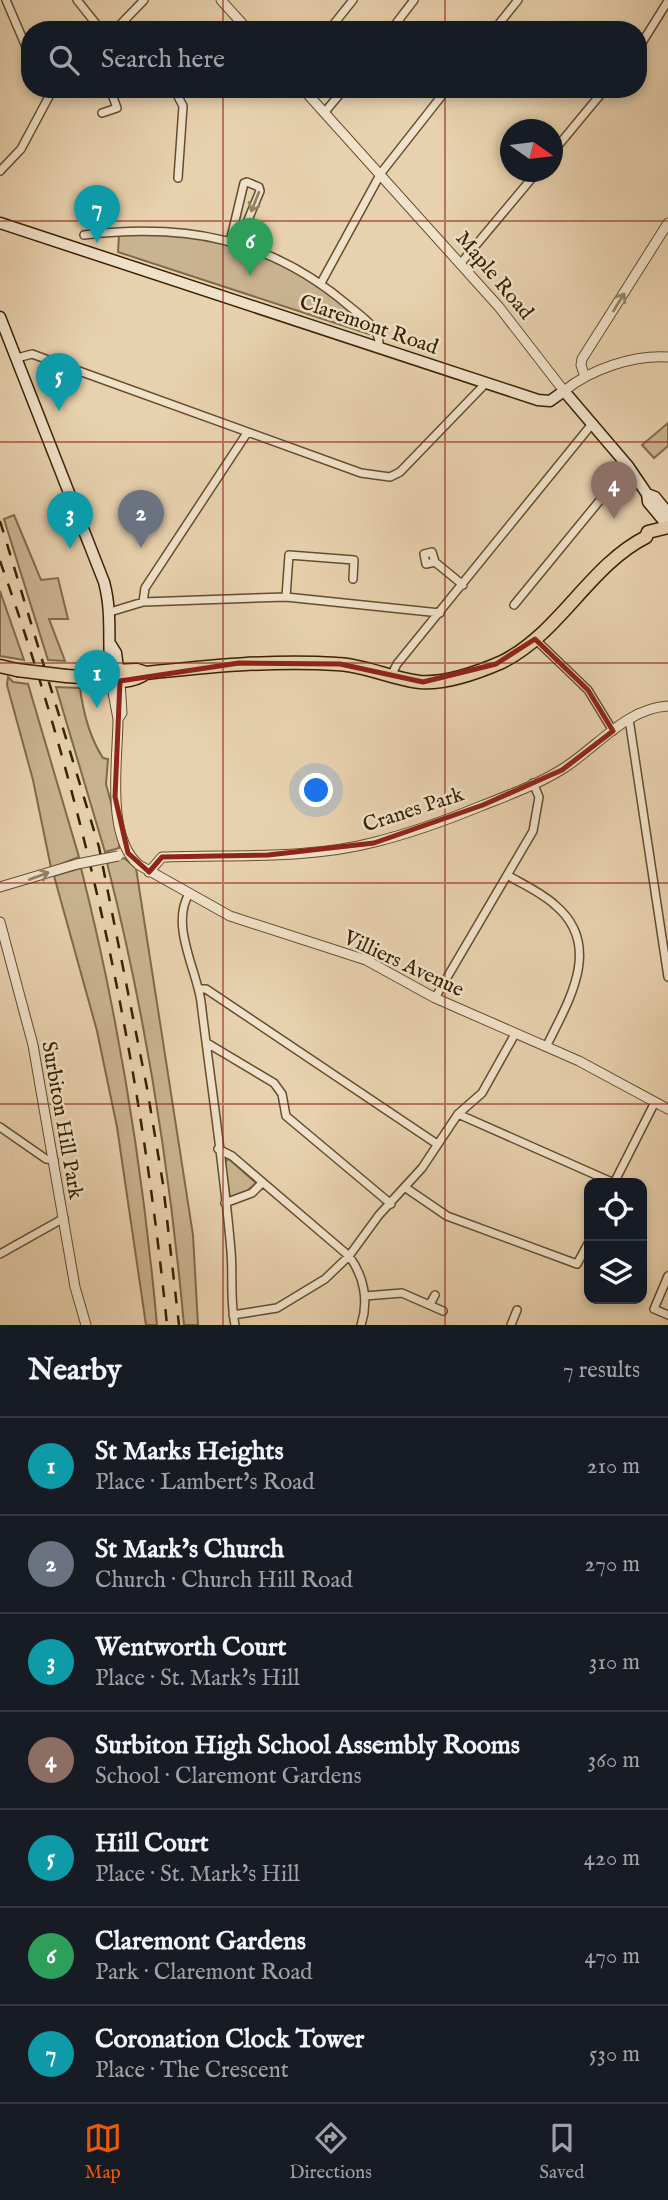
<!DOCTYPE html>
<html lang="en">
<head>
<meta charset="utf-8">
<style>
  body { margin:0; font-family:"IM FELL English",serif; background:#20242c; color:#f1f3f6 }
  .controls { position:absolute; right:21px; bottom:21px; display:grid; overflow:hidden; border-radius:14px; box-shadow:0 4px 10px #0003 }
  .controls button { width:63px; height:63px; display:grid; place-items:center; padding:0; border:0; border-bottom:2px solid #363941; background:#171b24; color:#f1f3f6; font:35px sans-serif }
  .compass { position:absolute; left:500px; top:119px; width:63px; height:63px; border-radius:50%; background:#171b24; box-shadow:0 4px 10px #0003; rotate:104deg }
  .you { position:absolute; left:317px; top:791px; width:24px; height:24px; margin:-18px; border:5px solid #fff; border-radius:50%; background:#1a73e8; box-shadow:0 0 0 10px #1a73e833 }
  .badge { display:grid; place-items:center; width:46px; height:46px; border-radius:50%; background:#ea580c; color:#fff; font-size:23px; font-weight:700 }
  .pin { position:absolute; translate:-50% -58px; filter:drop-shadow(0 2px 4px #0008) }
  .pin::after { content:''; position:absolute; top:37px; width:24px; height:21px; background:inherit; clip-path:polygon(0 0,100% 0,50% 100%) }
  .list { margin:0; padding:0; list-style:none }
  h2 { display:flex; justify-content:space-between; align-items:center; height:91px; margin:0; padding:0 28px; font-size:30px }
  h2 small { font-size:23px; font-weight:400; color:#9ea1a6 }
  .list li { display:grid; grid-template-columns:46px 1fr auto; gap:21px; align-items:center; box-sizing:border-box; height:98px; padding:0 28px; border-top:2px solid #363941 }
  .list b { display:block; font-size:26px; white-space:nowrap }
  .list p { margin:0; font-size:23px; white-space:nowrap; color:#9ea1a6 }
  .list em { font-size:23px; font-style:normal; color:#9ea1a6 }
  .icon { flex:none; width:38px; height:38px; fill:none; stroke:currentColor; stroke-width:2; stroke-linecap:round; stroke-linejoin:round }
  .map { position:relative; flex:none; width:668px; height:1325px; overflow:hidden }
  .search { position:absolute; background:#171b24; box-shadow:0 4px 10px #0003; left:21px; right:21px; top:21px; height:77px; display:flex; align-items:center; gap:18px; box-sizing:border-box; padding:0 24px; border-radius:28px; color:#9ea1a6; font-size:26px }
  .sheet { height:777px; background:#171b24 }
  nav { display:flex; justify-content:space-around; align-items:center; box-sizing:border-box; height:98px; border-top:2px solid #363941; background:#171b24; font-size:19px; color:#9ea1a6 }
  nav a { display:grid; justify-items:center; gap:4px }
  nav .on { color:#ea580c }
  .map>svg:first-child { display:block }
  .green { fill:#cab390; stroke:#806a48; stroke-width:2 }
  .lines { fill:none; stroke-linecap:round; stroke-linejoin:round }
  .minor-casing { stroke:#634e2c; stroke-width:10 }
  .tertiary-casing { stroke:#634e2c; stroke-width:11 }
  .secondary-casing { stroke:#372200; stroke-width:13 }
  .primary-casing { stroke:#372200; stroke-width:15 }
  .minor { stroke:#f0e1ca; stroke-width:7 }
  .tertiary { stroke:#f0e1ca; stroke-width:9 }
  .secondary { stroke:#f0e1ca; stroke-width:10 }
  .primary { stroke:#e8d1ae; stroke-width:12 }
  .rail { stroke:#372200; stroke-width:2.5; stroke-dasharray:12 12; stroke-linecap:butt }
  .tertiary-bridge-casing { stroke:#634e2c; stroke-width:11; stroke-linecap:butt }
  .primary-bridge-casing { stroke:#372200; stroke-width:15; stroke-linecap:butt }
  .tertiary-bridge { stroke:#f0e1ca; stroke-width:9 }
  .primary-bridge { stroke:#e8d1ae; stroke-width:12 }
  .oneway { stroke:#948265 }
  .marked { fill:none; stroke:#8f2418; stroke-width:5; stroke-linejoin:round }
  .grid { fill:none; stroke:#8f2418; stroke-width:2; stroke-opacity:0.55 }
  .labels { text-anchor:middle; stroke-width:5; stroke-linejoin:round; paint-order:stroke }
  .street-label { font-size:21px; fill:#372200; stroke:#f0e1ca }
</style>
</head>
<body>
<div class="map">
<svg width="668" height="1325" viewBox="0 0 668 1325">
  <rect width="100%" height="100%" fill="#e8d1ae"/>
  <filter id="stains"><feTurbulence type="fractalNoise" baseFrequency=".00286" numOctaves="4"/><feColorMatrix values="0 0 0 0 .2 0 0 0 0 .09 0 0 0 0 .02 0 0 0 .5 -.17"/></filter>
  <radialGradient id="worn" r=".72"><stop offset=".6" stop-color="#630" stop-opacity="0"/><stop offset="1" stop-color="#630" stop-opacity=".3"/></radialGradient>
  <path class="green" d="M119,235H182L214,240L291,266L335,297L371,331L369,334L118,252Z
    M668,423V446L654,458L642,445Z
    M14,515L41,580L58,578L68,619H49L65,661L48,660L4,519Z
    M0,591L24,660L0,656Z
    M8,677L13,682L28,684L79,857L51,868L33,780L7,685Z
    M56,687L80,688C83,711 90,738 103,758L108,759L106,784L120,836L119,848L105,852Z
    M124,858L136,868L193,1235L198,1325H184C170,1172 145,1012 107,863Z
    M81,868C119,1018 143,1171 157,1325H146L117,1127L97,1031L54,876Z
    M229,1159L256,1183L246,1192L230,1198L224,1162Z"/>
  <g class="lines">
    <g class="minor-casing">
      <path id="minor" d="M6,0L30,56
        M77,0L101,30
        M115,30L144,0
        M329,30L353,0
        M391,30L414,0
        M494,30L518,0
        M638,49L668,1
        M174,89L183,106L178,178
        M102,113L117,108L110,89
        M324,113L344,89
        M552,153L605,89
        M0,171L21,149L53,89
        M84,235C186,223 269,238 349,306C362,317 381,328 379,347
        M230,242L244,183L247,182L259,187L260,191L238,244
        M461,263L537,172
        M321,283L381,173L447,89
        M17,358L32,354L361,473L390,477L400,472L485,384
        M435,562L426,564L424,554L432,552L435,562L463,585
        M286,597L289,555L354,560L353,579
        M143,602L145,588L247,433
        M514,605L628,466
        M110,612L143,602L286,597L440,613
        M535,639L588,690L613,731
        M391,676L397,664L592,424
        M629,719L668,977
        M509,876C524,885 542,893 555,905C604,946 568,1002 546,1047
        M189,894C170,925 197,971 201,1002C211,1085 224,1168 231,1251C233,1275 230,1301 235,1325
        M200,989H206L437,1144
        M435,998L533,831L539,797L533,783
        M207,1043L274,1083L282,1094L286,1116L391,1204
        M458,1114L614,1183
        M0,1127L46,1159L54,1160
        M218,1149L232,1156L349,1256C364,1276 369,1301 361,1325
        M614,1183L655,1102
        M406,1188L447,1216L577,1264L589,1242
        M225,1203L252,1193L261,1184
        M0,1254L64,1218
        M668,1276L654,1309L668,1315
        M365,1296L402,1293L443,1311
        M430,1304L435,1295
        M233,1315L277,1308L325,1279L349,1256L379,1215L422,1168L458,1114L482,1093L515,1034
        M511,1325L517,1310"/>
    </g>
    <g class="tertiary-casing">
      <path id="tertiary" d="M221,0L248,30
        M303,89L499,307L564,391C591,369 633,355 668,357
        M585,377L581,365L582,359L668,223
        M120,681L122,713L118,719C118,758 105,837 139,865L230,916L366,960L435,998L579,1061L668,1109
        M111,682L118,719
        M149,872L162,857C233,854 306,860 375,842C411,833 447,820 481,806C509,795 539,784 564,768C597,747 627,708 668,706
        M0,887L77,864
        M0,922L33,1045L75,1287L86,1325"/>
    </g>
    <g class="secondary-casing">
      <path id="secondary" d="M0,223L538,400L550,401L564,391L628,466L647,494L648,502L668,526
        M0,317L104,582C113,615 107,645 111,678
        M647,494L655,497L668,513
        M111,645L116,653L119,676"/>
    </g>
    <g class="primary-casing">
      <path id="primary" d="M0,666L17,670
        M66,676L81,677L86,681C105,681 130,685 146,673C209,666 273,660 337,664C365,665 392,679 420,682C445,684 479,672 502,662C560,633 589,566 646,537L648,532L668,527
        M81,677L86,672L137,670L146,673"/>
    </g>
    <use href="#minor" class="minor"/>
    <use href="#tertiary" class="tertiary"/>
    <use href="#secondary" class="secondary"/>
    <use href="#primary" class="primary"/>
    <path class="rail" d="M0,521L99,847L147,1088L163,1184L179,1325
      M0,561C88,807 141,1065 167,1325"/>
    <g class="tertiary-bridge-casing">
      <path id="tertiary-bridge" d="M77,864L118,856"/>
    </g>
    <g class="primary-bridge-casing">
      <path id="primary-bridge" d="M17,670L66,676"/>
    </g>
    <use href="#tertiary-bridge" class="tertiary-bridge"/>
    <use href="#primary-bridge" class="primary-bridge"/>
  </g>
  <defs><path id="oneway-shaft" d="M-6 0H5M1.5-3L5.5 0L1.5 3" fill="none" stroke-width="1.6" stroke-linecap="round" stroke-linejoin="round" transform="scale(1.75)"/></defs>
  <g class="oneway">
    <use href="#oneway-shaft" transform="translate(255 202) rotate(112)"/>
    <use href="#oneway-shaft" transform="translate(619 302) rotate(-58)"/>
    <use href="#oneway-shaft" transform="translate(39 876) rotate(-20)"/>
  </g>
  <path class="marked" d="M535,639L588,690L613,731L562,770L483,805L374,843L268,855L162,857L149,872L128,853L115,797L120,681L239,663L340,664L423,682L496,664Z"/>
  <path class="grid" d="M223,0V30M445,0V30M223,89V1325M445,89V1325M0,221H668M0,442H668M0,663H668M0,883H668M0,1104H668"/>
  <g class="labels">
    <g class="street-label">
      <text transform="translate(495 275) rotate(50)" y="7">Maple Road</text>
      <text transform="translate(369 324) rotate(19)" y="7">Claremont Road</text>
      <text transform="translate(413 809) rotate(-18)" y="7">Cranes Park</text>
      <text transform="translate(404 963) rotate(25)" y="7">Villiers Avenue</text>
      <text transform="translate(63 1120) rotate(80)" y="7">Surbiton Hill Park</text>
    </g>
  </g>
  <rect width="100%" height="100%" filter="url(#stains)"/>
  <rect width="100%" height="100%" fill="url(#worn)"/>
</svg>
<div class="controls">
<button><svg class="icon" aria-label="locate" viewBox="0 0 24 24"><circle cx="12" cy="12" r="6"/><path d="M12 2v4M12 18v4M2 12h4M18 12h4"/></svg></button>
<button><svg class="icon" aria-label="layers" viewBox="0 0 24 24"><path d="M12 4l9 5-9 5-9-5zM3 14l9 5 9-5"/></svg></button>
</div>
<svg class="compass" viewBox="-18 -18 36 36"><path d="M0-13l5 13h-10z" fill="#e53935"/><path d="M0 13l5-13h-10z" fill="#9ea1a6"/></svg>
<div class="you"></div>
<div class="pin badge" style="left:97px;top:708px;background:#0f9aa8">1</div>
<div class="pin badge" style="left:141px;top:548px;background:#6b7280">2</div>
<div class="pin badge" style="left:70px;top:549px;background:#0f9aa8">3</div>
<div class="pin badge" style="left:614px;top:519px;background:#8d6e63">4</div>
<div class="pin badge" style="left:59px;top:411px;background:#0f9aa8">5</div>
<div class="pin badge" style="left:250px;top:276px;background:#2e9e5b">6</div>
<div class="pin badge" style="left:97px;top:243px;background:#0f9aa8">7</div>
<div class="search"><svg class="icon" aria-label="search" viewBox="0 0 24 24"><circle cx="10" cy="10" r="6"/><path d="M15 15l6 6"/></svg>Search here</div>
</div>
<section class="sheet">
<h2>Nearby<small>7 results</small></h2>
<ul class="list">
<li><span class="badge" style="background:#0f9aa8">1</span><div><b>St Marks Heights</b><p>Place · Lambert's Road</p></div><em>210 m</em></li>
<li><span class="badge" style="background:#6b7280">2</span><div><b>St Mark's Church</b><p>Church · Church Hill Road</p></div><em>270 m</em></li>
<li><span class="badge" style="background:#0f9aa8">3</span><div><b>Wentworth Court</b><p>Place · St. Mark's Hill</p></div><em>310 m</em></li>
<li><span class="badge" style="background:#8d6e63">4</span><div><b>Surbiton High School Assembly Rooms</b><p>School · Claremont Gardens</p></div><em>360 m</em></li>
<li><span class="badge" style="background:#0f9aa8">5</span><div><b>Hill Court</b><p>Place · St. Mark's Hill</p></div><em>420 m</em></li>
<li><span class="badge" style="background:#2e9e5b">6</span><div><b>Claremont Gardens</b><p>Park · Claremont Road</p></div><em>470 m</em></li>
<li><span class="badge" style="background:#0f9aa8">7</span><div><b>Coronation Clock Tower</b><p>Place · The Crescent</p></div><em>530 m</em></li>
</ul>
</section>
<nav>
<a class="on"><svg class="icon" aria-label="map" viewBox="0 0 24 24"><path d="M3 6l6-2 6 2 6-2v14l-6 2-6-2-6 2zM9 4v14M15 6v14"/></svg>Map</a>
<a><svg class="icon" aria-label="directions" viewBox="0 0 24 24"><path d="M12 3l9 9-9 9-9-9zM9 14v-3h6M13 9l2 2-2 2"/></svg>Directions</a>
<a><svg class="icon" aria-label="saved" viewBox="0 0 24 24"><path d="M7 4h10v16l-5-4-5 4z"/></svg>Saved</a>
</nav>
</body>
</html>
